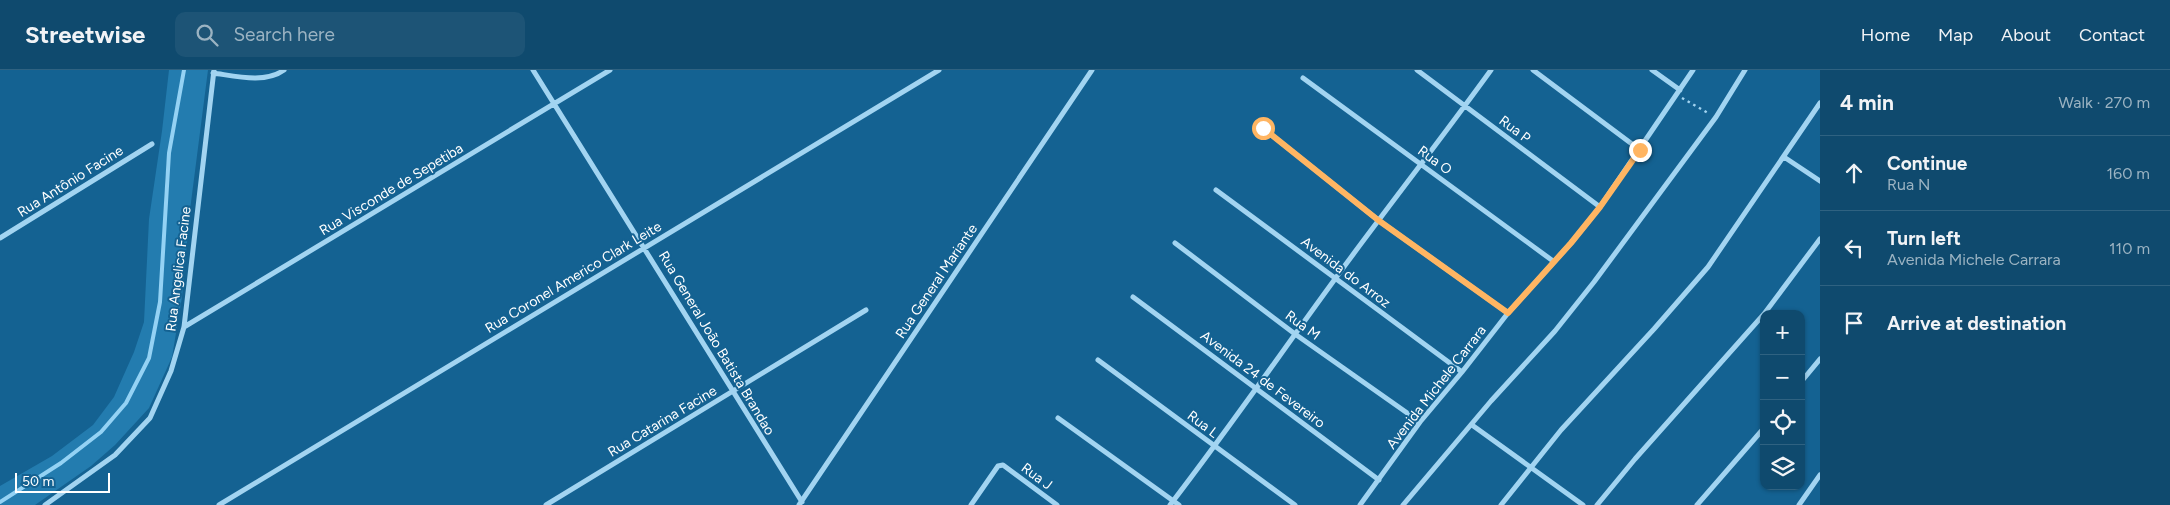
<!DOCTYPE html>
<html lang="en">
<head>
<meta charset="utf-8">
<style>
  body { margin:0; font-family:Figtree,sans-serif; background:#1d5476; color:#f1f3f6 }
  .controls { position:absolute; right:15px; bottom:15px; display:grid; overflow:hidden; border-radius:10px; box-shadow:0 1px 4px #0004 }
  .controls button { width:45px; height:45px; display:grid; place-items:center; padding:0; border:0; border-bottom:1px solid #2f6281; background:#0f4a6e; color:#f1f3f6; font:25px sans-serif }
  .scale { position:absolute; left:15px; bottom:12px; width:95px; box-sizing:border-box; padding-left:5px; border:2px solid #fff; border-top:0; font-size:14px; line-height:18px; white-space:nowrap; color:#fff; -webkit-text-stroke:4px #146292; paint-order:stroke }
  .stop { position:absolute; width:15px; height:15px; margin:-11px; border:4px solid #ffb562; border-radius:50%; background:#fff }
  .stop.end { background:#ffb562; border-color:#fff; box-shadow:0 1px 5px #0008 }
  .list { margin:0; padding:0; list-style:none }
  h2 { display:flex; justify-content:space-between; align-items:center; height:65px; margin:0; padding:0 20px; font-size:21px }
  h2 small { font-size:16px; font-weight:400; color:#9bb3c2 }
  .list li { display:grid; grid-template-columns:32px 1fr auto; gap:15px; align-items:center; box-sizing:border-box; height:75px; padding:0 20px; border-top:1px solid #2f6281 }
  .list b { display:block; font-size:19px; white-space:nowrap }
  .list p { margin:0; font-size:16px; white-space:nowrap; color:#9bb3c2 }
  .list em { font-size:16px; font-style:normal; color:#9bb3c2 }
  .icon { flex:none; width:28px; height:28px; fill:none; stroke:currentColor; stroke-width:2; stroke-linecap:round; stroke-linejoin:round }
  .map { position:relative; flex:none; width:1820px; height:435px; overflow:hidden }
  header { display:flex; align-items:center; gap:30px; box-sizing:border-box; height:70px; padding:0 25px; background:#0f4a6e; border-bottom:1px solid #2f6281 }
  header strong { font-size:24px }
  nav { display:flex; gap:28px; margin-inline-start:auto; font-size:18px }
  .search { width:350px; height:45px; background:#1d5476; display:flex; align-items:center; gap:12px; box-sizing:border-box; padding:0 18px; border-radius:10px; color:#9bb3c2; font-size:19px }
  main { display:flex }
  aside { flex:1; background:#0f4a6e }
  .map>svg:first-child { display:block }
  .green { fill:#237caf }
  .lines { fill:none; stroke-linecap:round; stroke-linejoin:round }
  .stream { stroke:#94d2f4; stroke-width:4 }
  .path { stroke:#a2d4f1; stroke-width:2.5; stroke-dasharray:2.5 4; stroke-linecap:butt }
  .street { stroke:#a2d4f1; stroke-width:5 }
  .route { stroke:#ffb562; stroke-width:6 }
  .labels { text-anchor:middle; stroke-width:4; stroke-linejoin:round; paint-order:stroke }
  .street-label { font-size:14px; fill:#fff; stroke:#146292 }
</style>
</head>
<body>
<header>
<strong>Streetwise</strong>
<div class="search"><svg class="icon" aria-label="search" viewBox="0 0 24 24"><circle cx="10" cy="10" r="6"/><path d="M15 15l6 6"/></svg>Search here</div>
<nav><a>Home</a><a>Map</a><a>About</a><a>Contact</a></nav>
</header>
<main>
<div class="map">
<svg width="1820" height="435" viewBox="0 0 1820 435">
  <rect width="100%" height="100%" fill="#146292"/>
  <path class="green" d="M169,0H184C179,27 172,55 168,82C158,163 174,263 125,333C94,377 44,403 0,431V416L52,386L93,355L114,327L134,282L144,252L149,149L162,61Z
    M185,0H208L190,140L182,227L172,287L149,338L115,375L91,396L35,435H0V433L62,393L102,363L127,334L150,288L160,232L170,83Z"/>
  <g class="lines">
    <path class="stream" d="M0,432L61,393L101,362L126,333L149,288L160,232L169,83L184,0"/>
    <path class="path" d="M1682,28L1708,43"/>
    <path class="street" d="M533,0L802,432
      M1417,0L1600,137
      M1533,0L1640,80
      M1652,0L1680,20
      M213,3C235,6 265,14 284,0
      M1303,8L1553,191
      M1263,58L1378,150L1508,243
      M1784,87L1820,111
      M1216,120L1462,302
      M0,168L152,74
      M1175,173L1295,264L1420,352
      M1133,227L1379,410
      M1764,244L1820,169
      M184,257L610,0
      M1098,290L1295,435
      M1801,312L1820,289
      M1058,348L1179,435
      M1472,355L1583,435
      M45,435L115,385L150,348L171,301L184,257L214,0
      M219,435L939,0
      M546,435L866,240
      M799,435L1092,0
      M971,435L998,396L1003,395L1057,435
      M1170,435C1231,356 1287,274 1346,194C1394,129 1444,65 1491,0
      M1360,435L1420,352L1462,302L1508,243L1571,173L1600,137L1693,0
      M1403,435L1491,331L1555,261L1594,212L1716,47L1745,0
      M1501,435L1561,360L1654,259L1708,197L1820,33
      M1597,435L1635,389L1764,244
      M1697,435L1764,358
      M1799,435L1820,405"/>
  </g>
  <g class="lines">
    <path class="route" d="M1263,58L1378,150L1508,243L1571,173L1600,137L1640,80"/>
  </g>
  <g class="labels">
    <g class="street-label">
      <text transform="translate(1515 59) rotate(37)" y="5">Rua P</text>
      <text transform="translate(1435 90) rotate(36)" y="5">Rua O</text>
      <text transform="translate(70 111) rotate(-32)" y="5">Rua Antônio Facine</text>
      <text transform="translate(391 119) rotate(-31)" y="5">Rua Visconde de Sepetiba</text>
      <text transform="translate(178 199) rotate(-83)" y="5">Rua Angelica Facine</text>
      <text transform="translate(1346 202) rotate(37)" y="5">Avenida do Arroz</text>
      <text transform="translate(573 207) rotate(-31)" y="5">Rua Coronel Americo Clark Leite</text>
      <text transform="translate(936 211) rotate(-56)" y="5">Rua General Mariante</text>
      <text transform="translate(1303 255) rotate(36)" y="5">Rua M</text>
      <text transform="translate(717 273) rotate(59)" y="5">Rua General João Batista Brandao</text>
      <text transform="translate(1263 309) rotate(37)" y="5">Avenida 24 de Fevereiro</text>
      <text transform="translate(1436 317) rotate(-52)" y="5">Avenida Michele Carrara</text>
      <text transform="translate(662 351) rotate(-31)" y="5">Rua Catarina Facine</text>
      <text transform="translate(1203 354) rotate(37)" y="5">Rua L</text>
      <text transform="translate(1037 406) rotate(37)" y="5">Rua J</text>
    </g>
  </g>
</svg>
<div class="controls">
<button>+</button>
<button>−</button>
<button><svg class="icon" aria-label="locate" viewBox="0 0 24 24"><circle cx="12" cy="12" r="6"/><path d="M12 2v4M12 18v4M2 12h4M18 12h4"/></svg></button>
<button><svg class="icon" aria-label="layers" viewBox="0 0 24 24"><path d="M12 4l9 5-9 5-9-5zM3 14l9 5 9-5"/></svg></button>
</div>
<div class="scale">50 m</div>
<div class="stop" style="left:1263px;top:58px"></div>
<div class="stop end" style="left:1640px;top:80px"></div>
</div>
<aside>
<h2>4 min<small>Walk · 270 m</small></h2>
<ul class="list">
<li><svg class="icon" aria-label="ahead" viewBox="0 0 24 24"><path d="M12 20V5M6 11l6-6 6 6"/></svg><div><b>Continue</b><p>Rua N</p></div><em>160 m</em></li>
<li><svg class="icon" aria-label="left" viewBox="0 0 24 24"><path d="M17 20v-9H6M10 6l-5 5 5 5"/></svg><div><b>Turn left</b><p>Avenida Michele Carrara</p></div><em>110 m</em></li>
<li><svg class="icon" aria-label="arrive" viewBox="0 0 24 24"><path d="M6 21V4h12l-3 4 3 4H6"/></svg><div><b>Arrive at destination</b></div></li>
</ul>
</aside>
</main>
</body>
</html>
